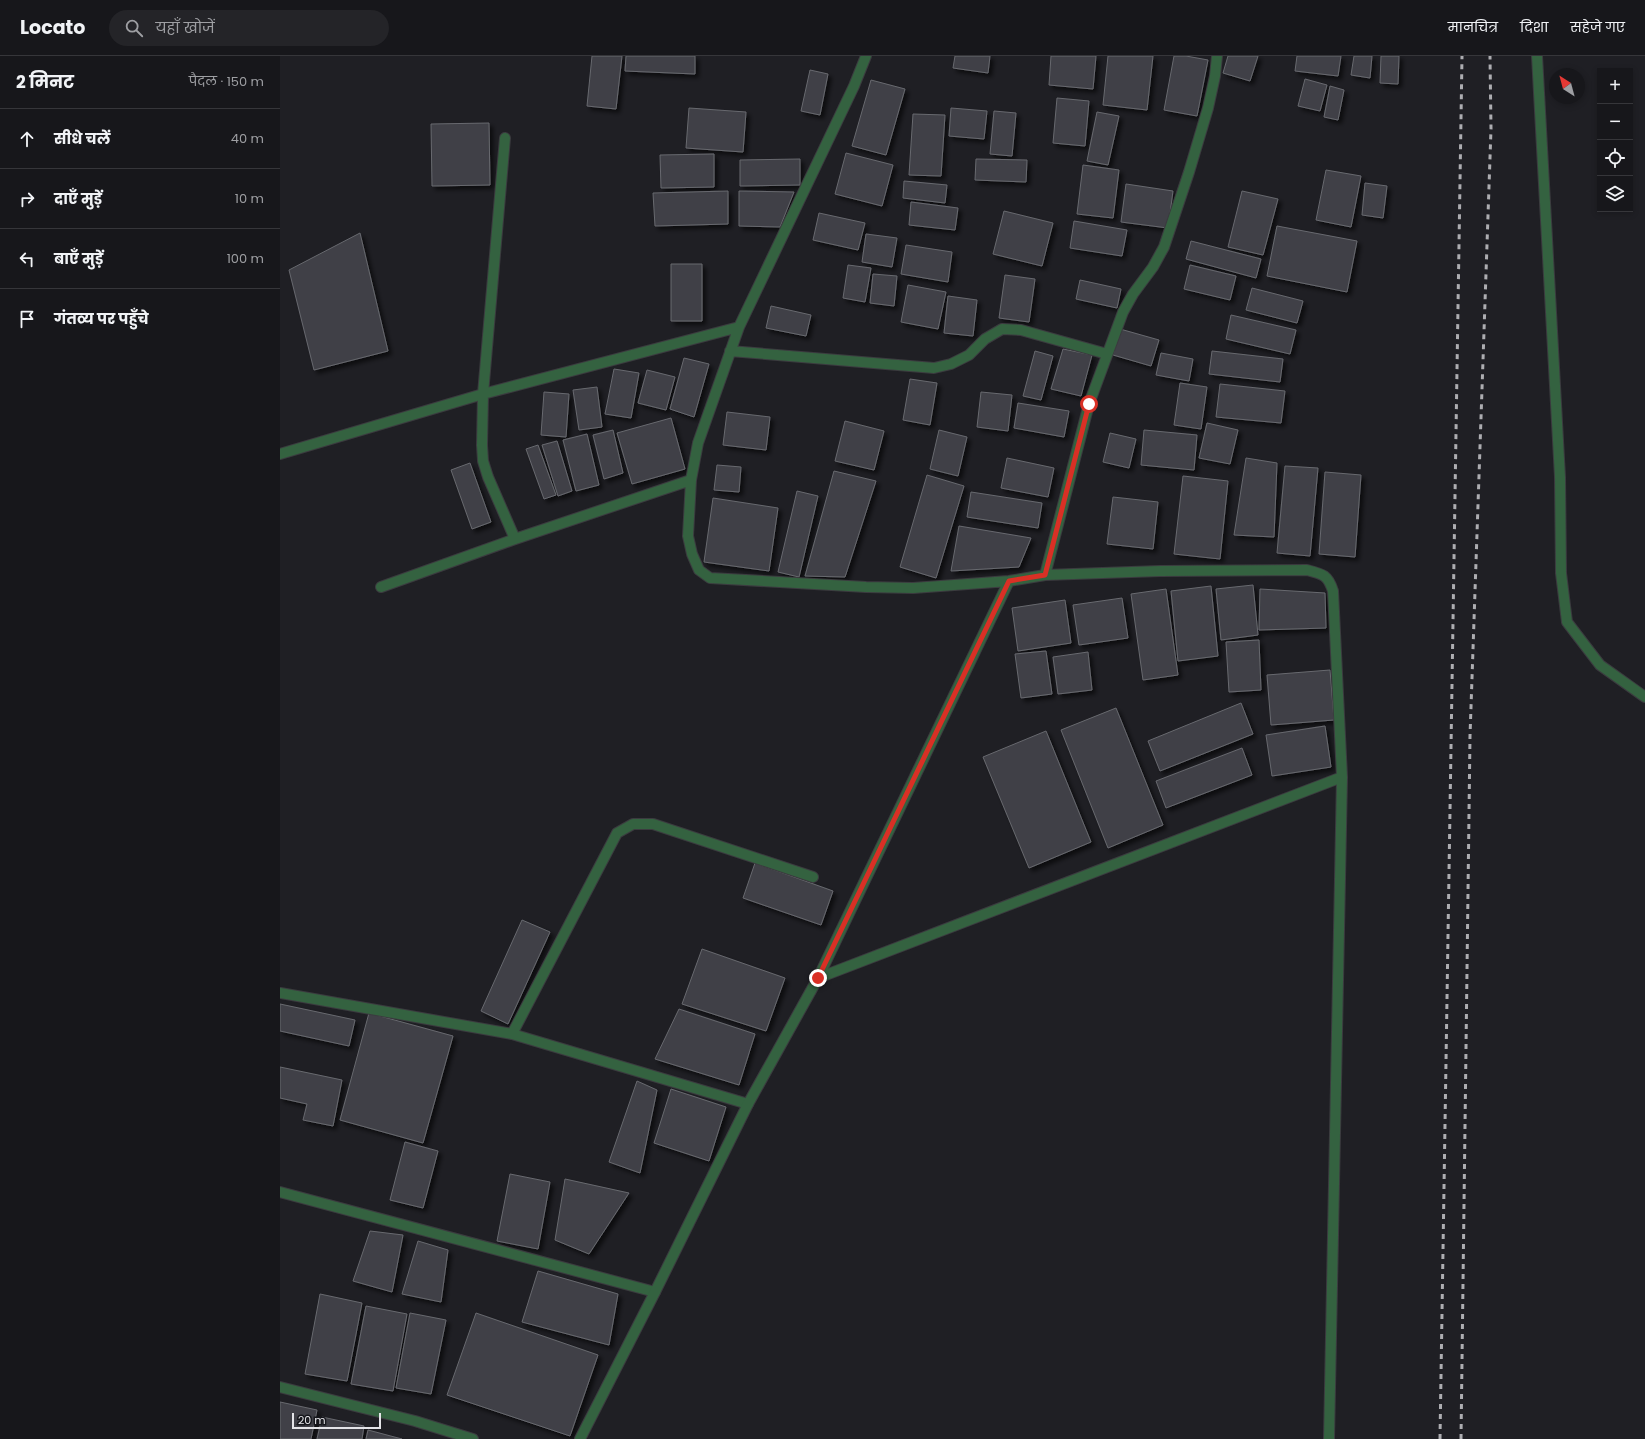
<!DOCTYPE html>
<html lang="hi">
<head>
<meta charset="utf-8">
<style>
  body { margin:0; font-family:Poppins,"Noto Sans Devanagari",sans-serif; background:#242428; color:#f1f3f6 }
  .controls { position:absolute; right:12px; top:12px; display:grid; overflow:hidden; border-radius:0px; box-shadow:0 2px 6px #0003 }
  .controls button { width:36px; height:36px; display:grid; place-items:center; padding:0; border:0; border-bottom:1px solid #36363a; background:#17171b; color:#f1f3f6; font:20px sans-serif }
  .compass { position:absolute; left:1269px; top:12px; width:36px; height:36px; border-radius:50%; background:#17171b; box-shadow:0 2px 6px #0003; rotate:324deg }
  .scale { position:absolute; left:12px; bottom:10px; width:89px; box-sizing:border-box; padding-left:4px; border:2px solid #e4e4e8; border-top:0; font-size:11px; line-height:14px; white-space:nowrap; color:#e4e4e8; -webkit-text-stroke:3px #15161b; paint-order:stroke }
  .stop { position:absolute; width:12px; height:12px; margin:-9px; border:3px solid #d93025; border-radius:50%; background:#fff }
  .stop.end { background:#d93025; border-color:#fff; box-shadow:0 1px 4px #0008 }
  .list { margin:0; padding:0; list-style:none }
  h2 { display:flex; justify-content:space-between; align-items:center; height:52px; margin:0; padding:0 16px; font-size:17px }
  h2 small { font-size:13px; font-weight:400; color:#9e9fa3 }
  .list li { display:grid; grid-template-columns:26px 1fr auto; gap:12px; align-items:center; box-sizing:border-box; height:60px; padding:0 16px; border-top:1px solid #36363a }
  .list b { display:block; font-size:15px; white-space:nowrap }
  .list em { font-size:13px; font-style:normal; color:#9e9fa3 }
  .icon { flex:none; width:22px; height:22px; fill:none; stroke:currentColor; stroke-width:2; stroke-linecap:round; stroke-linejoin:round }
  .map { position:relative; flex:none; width:1365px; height:1383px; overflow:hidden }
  header { display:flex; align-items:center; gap:24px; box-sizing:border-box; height:56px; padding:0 20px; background:#17171b; border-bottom:1px solid #36363a }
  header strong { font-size:19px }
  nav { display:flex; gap:22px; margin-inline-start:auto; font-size:14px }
  .search { width:280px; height:36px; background:#242428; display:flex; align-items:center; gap:10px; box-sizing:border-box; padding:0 14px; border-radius:22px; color:#9e9fa3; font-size:15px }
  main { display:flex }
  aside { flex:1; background:#17171b }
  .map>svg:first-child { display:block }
  .building { fill:#3f4046; stroke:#68696f; filter:url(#shadow) }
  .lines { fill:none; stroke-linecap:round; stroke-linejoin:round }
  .lane-casing { stroke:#3b3b3f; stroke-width:12 }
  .street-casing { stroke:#3b3b3f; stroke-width:12 }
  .lane { stroke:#346240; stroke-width:10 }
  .street { stroke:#346240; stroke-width:10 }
  .rail { stroke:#adadb1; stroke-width:3; stroke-dasharray:5 5; stroke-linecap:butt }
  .route { stroke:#d93025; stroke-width:5 }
</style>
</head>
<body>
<header>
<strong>Locato</strong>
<div class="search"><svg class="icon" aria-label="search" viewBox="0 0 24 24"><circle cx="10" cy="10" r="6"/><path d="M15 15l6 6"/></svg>यहाँ खोजें</div>
<nav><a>मानचित्र</a><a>दिशा</a><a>सहेजे गए</a></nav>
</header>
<main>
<aside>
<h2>2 मिनट<small>पैदल · 150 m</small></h2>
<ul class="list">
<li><svg class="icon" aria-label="ahead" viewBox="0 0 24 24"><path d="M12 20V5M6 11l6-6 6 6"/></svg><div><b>सीधे चलें</b></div><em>40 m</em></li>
<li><svg class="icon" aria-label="right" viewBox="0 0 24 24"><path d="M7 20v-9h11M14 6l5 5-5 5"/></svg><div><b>दाएँ मुड़ें</b></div><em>10 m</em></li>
<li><svg class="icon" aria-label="left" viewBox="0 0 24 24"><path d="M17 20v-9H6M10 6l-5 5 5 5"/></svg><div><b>बाएँ मुड़ें</b></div><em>100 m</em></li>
<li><svg class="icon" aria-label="arrive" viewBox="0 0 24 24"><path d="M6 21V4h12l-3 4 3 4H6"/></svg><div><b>गंतव्य पर पहुँचे</b></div></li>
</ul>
</aside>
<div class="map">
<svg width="1365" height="1383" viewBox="0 0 1365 1383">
  <defs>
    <filter id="shadow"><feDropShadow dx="3.5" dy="3.5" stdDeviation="2" flood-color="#0009"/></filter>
  </defs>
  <rect width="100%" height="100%" fill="#1f1f24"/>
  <path class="building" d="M312,0H342L336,53L307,50Z
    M346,0H415V18L345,15Z
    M675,0H710L708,17L673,12Z
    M771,0H816L813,33L769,29Z
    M828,0H873L867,54L823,49Z
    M894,0H906L928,4L917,60L884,54Z
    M948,0H978L970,25L943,17Z
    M1017,0H1061L1058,20L1015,15Z
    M1074,0H1092L1090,22L1071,19Z
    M1101,0H1119L1118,28L1100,27Z
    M530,14L548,18L540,59L521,55Z
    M1025,23L1047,29L1040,55L1018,50Z
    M591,24L625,33L606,99L572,90Z
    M1050,30L1064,34L1058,64L1044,61Z
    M777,42L809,45L805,90L773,87Z
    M409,52L466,56L463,96L406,92Z
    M671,52L707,55L704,83L669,80Z
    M714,55L736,57L732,100L710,98Z
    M817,56L839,60L828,109L807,105Z
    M633,58L665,59L661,120L629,119Z
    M209,67L210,129L152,130L151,68Z
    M566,97L613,109L602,150L555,138Z
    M434,98V131L381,132L380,99Z
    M520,103V129L460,130V104Z
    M696,103L747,104L746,126L695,124Z
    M803,109L839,114L833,162L797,158Z
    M1046,114L1081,120L1071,171L1036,164Z
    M624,125L667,129L665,147L623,142Z
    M1085,127L1107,130L1103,162L1082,159Z
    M846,128L893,135L888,172L841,166Z
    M448,135V168L375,170L373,137Z
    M459,135L514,136L500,171L459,170Z
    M962,135L998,143L983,199L948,191Z
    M631,146L678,152L675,174L629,169Z
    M724,155L773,167L762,210L713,198Z
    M539,157L585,167L578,194L533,184Z
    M794,165L847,174L842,200L790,192Z
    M997,170L1077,185L1067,236L987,220Z
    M80,177L108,295L34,314L9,214Z
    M586,178L617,182L612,211L582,206Z
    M911,185L981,203L976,222L906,203Z
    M626,189L672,196L668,226L621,218Z
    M391,208H422V265H391Z
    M568,209L591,212L585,246L563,242Z
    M910,209L956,220L950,244L904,233Z
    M593,218L617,220L614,250L590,247Z
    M725,219L755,223L749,266L719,262Z
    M800,224L841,233L837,252L796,243Z
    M628,229L666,236L658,273L621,266Z
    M972,232L1023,245L1017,267L966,254Z
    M668,240L697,244L693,280L664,277Z
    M491,250L531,259L526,280L486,272Z
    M951,259L1016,274L1010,298L946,283Z
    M840,273L879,284L871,310L833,299Z
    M783,293L812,299L801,340L771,333Z
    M755,295L773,300L761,344L743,340Z
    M932,295L1003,303L1000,326L929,318Z
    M881,297L913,303L909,325L876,319Z
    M404,302L429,308L414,361L390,353Z
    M334,313L359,317L351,362L325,358Z
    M367,314L395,321L386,354L358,347Z
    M630,323L657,327L650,369L623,364Z
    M900,327L927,331L921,373L894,369Z
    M940,328L1005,335L1001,367L936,361Z
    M317,331L322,371L299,374L293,334Z
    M264,336L289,338L286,381L261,379Z
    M701,336L732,339L728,375L697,371Z
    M738,347L789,355L784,381L734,372Z
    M447,356L490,361L486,394L443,389Z
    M391,362L405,413L352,428L337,377Z
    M565,365L604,375L594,414L555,405Z
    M927,367L958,374L950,408L919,402Z
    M333,374L343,417L324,423L313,379Z
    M659,374L687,381L678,420L650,413Z
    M864,374L917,379L914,414L861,409Z
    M830,377L856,383L849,412L823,406Z
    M307,378L319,429L296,435L283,384Z
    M277,385L292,435L278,440L262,389Z
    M258,389L276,439L264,443L246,393Z
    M727,402L774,412L768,441L721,432Z
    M966,402L997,407L994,481L954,479Z
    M190,407L211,466L192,473L171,414Z
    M437,409L461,411L459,436L434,434Z
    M1005,410L1038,412L1030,500L997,497Z
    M554,415L596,425L565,521L525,520Z
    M1045,416L1081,419L1075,501L1039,498Z
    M647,419L684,430L656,522L620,511Z
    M903,420L948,425L940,503L894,498Z
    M517,435L538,440L519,521L498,516Z
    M691,436L762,447L758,472L687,461Z
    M833,441L878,446L873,493L827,488Z
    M433,442L498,452L489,515L424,506Z
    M679,470L751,482L739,511L671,515Z
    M973,529L978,579L941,584L936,533Z
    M931,530L938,600L898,605L891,535Z
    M886,533L898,619L863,624L851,538Z
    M980,533L1045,537L1046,572L979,574Z
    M842,542L848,582L799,589L793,549Z
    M785,544L791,587L738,595L732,552Z
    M979,584L981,634L949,636L946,586Z
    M766,595L772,638L741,642L735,598Z
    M808,596L812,634L778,638L773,601Z
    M1050,614L1054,664L991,669L987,619Z
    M961,647L973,678L880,715L868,685Z
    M836,652L883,769L828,792L781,674Z
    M1045,670L1051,711L992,720L986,679Z
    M766,675L811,786L749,812L703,701Z
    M962,692L972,719L886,752L876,725Z
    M475,807L553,835L541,869L463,842Z
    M242,864L270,876L228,968L201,955Z
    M422,893L505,922L486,975L402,948Z
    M0,948L75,964L69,990L0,975Z
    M399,953L475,978L459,1029L375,1003Z
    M89,957L173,980L143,1087L60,1064Z
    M0,1011L62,1024L53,1070L23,1064L27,1048L0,1042Z
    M357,1025L377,1034L360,1117L329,1106Z
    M391,1033L446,1051L429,1105L374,1087Z
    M125,1086L158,1095L143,1152L110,1144Z
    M230,1118L270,1126L258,1193L217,1185Z
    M285,1123L349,1137L309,1198L275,1184Z
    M90,1175L123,1179L112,1236L73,1225Z
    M138,1185L168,1194L161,1246L122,1238Z
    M258,1215L338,1238L329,1289L242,1266Z
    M40,1238L82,1247L67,1325L25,1318Z
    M86,1250L127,1258L113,1335L71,1328Z
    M130,1257L166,1264L151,1338L116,1332Z
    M196,1257L318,1299L290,1380L167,1339Z
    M0,1346L37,1354L31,1383H0Z
    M42,1361L84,1370L82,1383H37Z
    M88,1374L122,1383H86Z"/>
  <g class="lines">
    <g class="lane-casing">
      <path id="lane" d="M0,937L232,978L468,1048
        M232,978L337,777L353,768H373L533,821
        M0,1136L375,1236
        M0,1331L135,1365L193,1383"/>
    </g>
    <g class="street-casing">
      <path id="street" d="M586,0L574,30L459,271L418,387L411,424L408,480L412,498L419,514L430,522L586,531L633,532L729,525L765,519L880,515L1027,514C1043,518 1048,519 1053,535L1062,721L1049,1383
        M1257,0L1280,421L1281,517L1287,566L1320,609L1365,641
        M225,82L203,338L202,389L203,405L208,421L235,483
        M450,295L654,312L671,308L689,299L705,283L722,273L741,274L827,298
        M0,398L203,338L459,271
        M765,519L809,348L843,256L853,238L873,211L884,191L909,116L928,52L935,20L937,0
        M101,531L235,483L411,424
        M538,922L1062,721
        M300,1383L375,1236L468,1048L538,922L729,525"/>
    </g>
    <use href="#lane" class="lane"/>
    <use href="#street" class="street"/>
    <path class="rail" d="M1160,1383L1182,0
      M1181,1383L1190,680L1211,73L1210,0"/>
  </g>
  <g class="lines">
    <path class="route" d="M538,922L729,525L765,519L809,348"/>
  </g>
</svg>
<div class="controls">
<button>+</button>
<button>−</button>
<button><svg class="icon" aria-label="locate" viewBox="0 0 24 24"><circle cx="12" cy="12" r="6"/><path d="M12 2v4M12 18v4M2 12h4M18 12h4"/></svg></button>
<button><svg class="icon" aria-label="layers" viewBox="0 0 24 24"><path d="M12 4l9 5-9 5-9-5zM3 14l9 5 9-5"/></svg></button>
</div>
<svg class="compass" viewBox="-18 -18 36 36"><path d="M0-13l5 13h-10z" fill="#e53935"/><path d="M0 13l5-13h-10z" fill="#9e9fa3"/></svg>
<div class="scale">20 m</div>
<div class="stop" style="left:809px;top:348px"></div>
<div class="stop end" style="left:538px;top:922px"></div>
</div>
</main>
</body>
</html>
